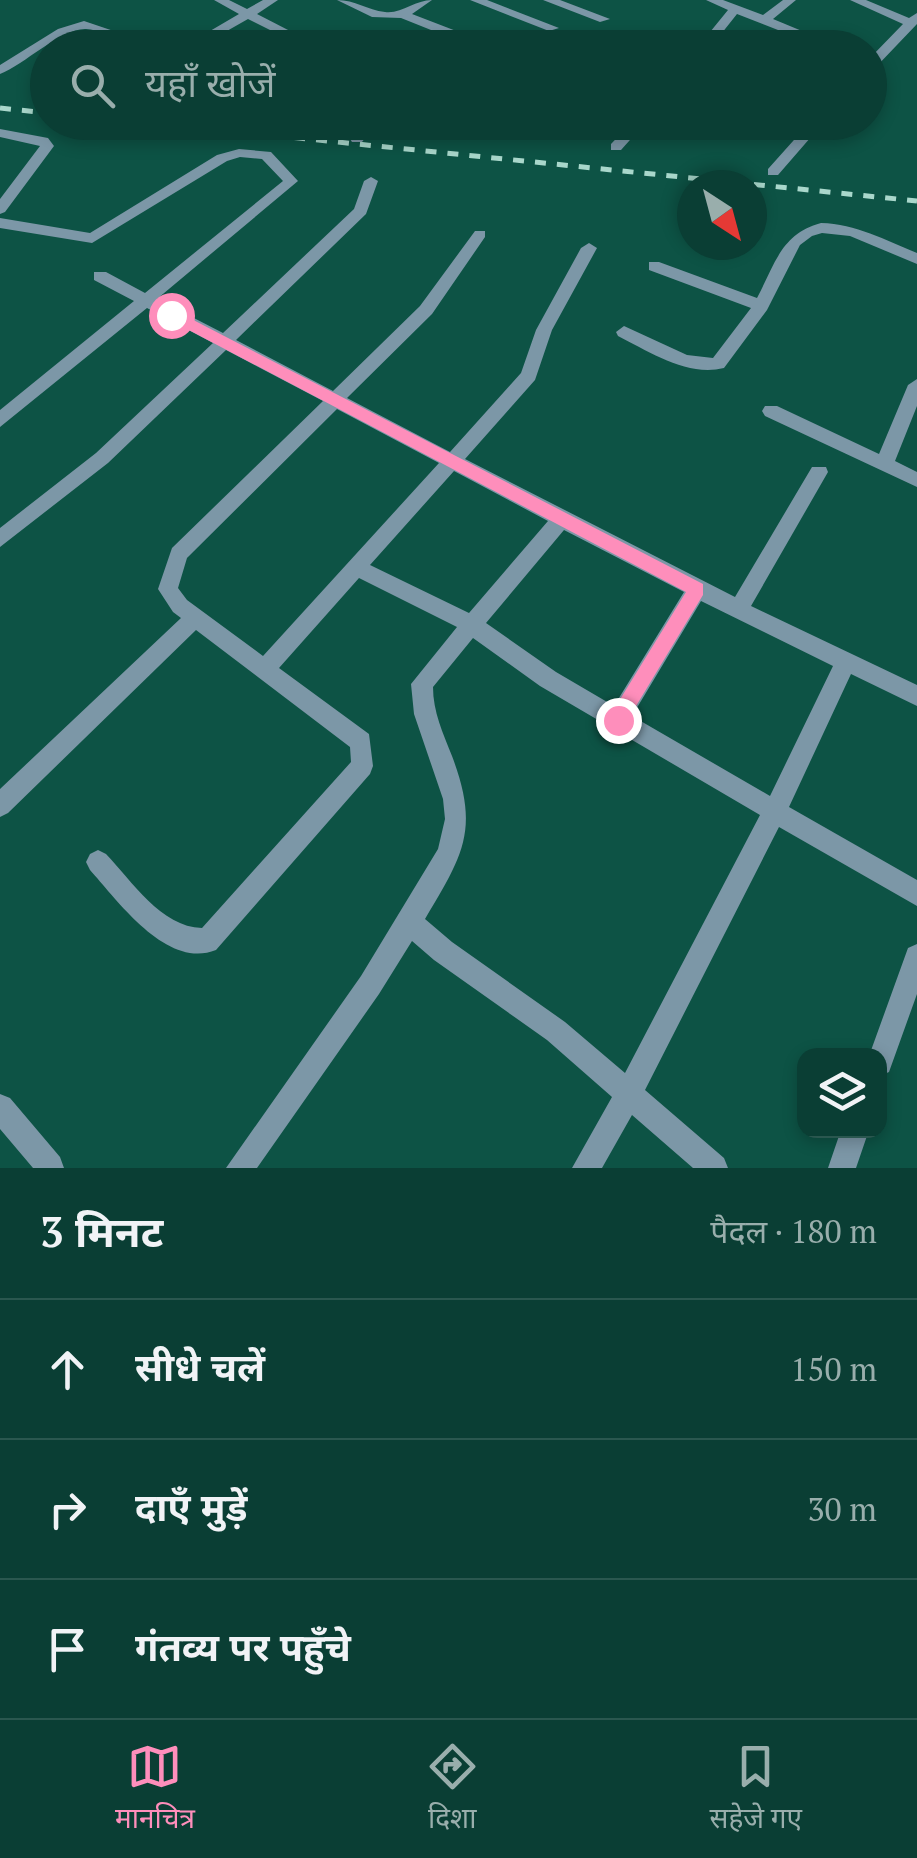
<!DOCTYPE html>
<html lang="hi">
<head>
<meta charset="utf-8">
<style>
  body { margin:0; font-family:"PT Serif","Noto Sans Devanagari",serif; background:#184940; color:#f1f3f6 }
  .controls { position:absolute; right:30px; bottom:30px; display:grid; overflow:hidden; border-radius:20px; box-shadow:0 5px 15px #0003 }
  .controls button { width:90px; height:90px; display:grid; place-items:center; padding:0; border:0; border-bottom:2px solid #2a574f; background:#0a3e34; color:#f1f3f6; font:50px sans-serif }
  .compass { position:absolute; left:677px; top:170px; width:90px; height:90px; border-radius:50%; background:#0a3e34; box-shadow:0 5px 15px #0003; rotate:144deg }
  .stop { position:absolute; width:30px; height:30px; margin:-22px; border:8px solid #fe8ebb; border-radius:50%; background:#fff }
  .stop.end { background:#fe8ebb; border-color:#fff; box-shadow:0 2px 10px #0008 }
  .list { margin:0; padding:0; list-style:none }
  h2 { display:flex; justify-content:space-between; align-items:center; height:130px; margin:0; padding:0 40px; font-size:42px }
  h2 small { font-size:32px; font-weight:400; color:#99aeac }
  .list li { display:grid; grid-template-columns:65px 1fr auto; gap:30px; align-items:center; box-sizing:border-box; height:140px; padding:0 40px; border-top:2px solid #2a574f }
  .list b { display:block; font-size:38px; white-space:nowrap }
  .list em { font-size:32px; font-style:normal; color:#99aeac }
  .icon { flex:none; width:55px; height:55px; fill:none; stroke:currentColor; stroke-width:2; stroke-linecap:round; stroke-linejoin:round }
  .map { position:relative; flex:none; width:917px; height:1168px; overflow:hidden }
  .search { position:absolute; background:#0a3e34; box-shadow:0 5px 15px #0003; left:30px; right:30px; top:30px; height:110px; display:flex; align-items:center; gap:25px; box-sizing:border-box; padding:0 35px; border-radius:55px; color:#99aeac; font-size:38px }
  .sheet { height:550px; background:#0a3e34 }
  nav { display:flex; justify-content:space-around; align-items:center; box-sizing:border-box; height:140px; border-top:2px solid #2a574f; background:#0a3e34; font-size:28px; color:#99aeac }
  nav a { display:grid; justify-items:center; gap:5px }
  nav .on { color:#fe8ebb }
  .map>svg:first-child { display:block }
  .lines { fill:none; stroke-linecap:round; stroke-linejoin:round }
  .minor { fill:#7c97a7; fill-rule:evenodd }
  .rail { stroke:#a9d7cb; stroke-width:5; stroke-dasharray:11 11; stroke-linecap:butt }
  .route { fill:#fe8ebb }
</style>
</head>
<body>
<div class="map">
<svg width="917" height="1168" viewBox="0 0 917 1168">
  <rect width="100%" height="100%" fill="#0d5345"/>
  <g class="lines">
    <path class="minor" d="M214,0H229L247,9L263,0H278L257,14L323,48H306L248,19L197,48H181L239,14Z
      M337,0C355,0 367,10 385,12C402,14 415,0 432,0L412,14L477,39L478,48H466V44L401,18L372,17Z
      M470,0H487L559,28L549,31Z
      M543,0H560L610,19L600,22Z
      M706,0H723L763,15L783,0H796L773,19L843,48H824L737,14L710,48H697L728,10Z
      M850,0H866L909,18L917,13V24L875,68L870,69V58L903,24Z
      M84,21L164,48C133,48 111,31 86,29C61,28 24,65 0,74V65L58,29Z
      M612,44L618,45L620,48H606Z
      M364,122H378L362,142H352L350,139Z
      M524,122H538L526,132L519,128Z
      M632,122H646L621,150H611V144Z
      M810,122H824L778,175H768V169Z
      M0,129L48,138L54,146L5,212L0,214V199L40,146L0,137Z
      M239,149L271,152L298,181L157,299L223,333L354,209L364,181L371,177L378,181L366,214L236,340L333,391L420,306L475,231H485V237L432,314L347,398L450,452L521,373L536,330L581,248L589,243L597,248L552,330L535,380L465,459L735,597L812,467H826L828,472L751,606L917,685V706L851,674L789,807L917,880V906L779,827L645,1090L724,1158L728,1168H693L632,1115L602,1168H572L612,1097L547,1040L434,960L412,941L379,994L257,1168H226L361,976L438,849L445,819L443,799L414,714L411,684L457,627L359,578L279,668L369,734L373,766L370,774L216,950C167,970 118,901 90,870L86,862L90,854L98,850L106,854C132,881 161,927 202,928L351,762L350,747L196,630L8,813L0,817V789L181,618L173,612L158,589L172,548L323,401L226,350L108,463L0,547V528L96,453L213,343L147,308L0,427V410L134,301L94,280V272H106L145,293L283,181L262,159L240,157L227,161L92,243L0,228V218L90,233L217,155ZM337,409L439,463L263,656L187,600L178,588L187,558ZM454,471L548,521L469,613L370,565ZM564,530L684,592L614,706L556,672L486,623ZM701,601L833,666L770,796L632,716ZM473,638L540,686L760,815L625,1073L565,1022L452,942L425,919C463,855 480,830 452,756C443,733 433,712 433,687Z
      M821,223C856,224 885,240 917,253V264L850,236L822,233L812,236L800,245L767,310L724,368C687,377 650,352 618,336L616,332L624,326L687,355L713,358L751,308L649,270V262H659L757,298C775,264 781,234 821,223Z
      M917,379V406L895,461L917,472V487L765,416L762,411L765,406H777L879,454L908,385Z
      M917,944V994L889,1072L880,1076V1056H869L908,948Z
      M0,1094L10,1098L60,1157L64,1168H33L0,1129Z
      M841,1130H869L856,1168H828Z"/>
    <path class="rail" d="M0,108L48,113
      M141,122L917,201"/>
  </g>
  <path class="route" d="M166,311H176L703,584V595L624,726H611V714L686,592L166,318Z"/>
</svg>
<div class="controls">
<button><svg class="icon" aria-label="layers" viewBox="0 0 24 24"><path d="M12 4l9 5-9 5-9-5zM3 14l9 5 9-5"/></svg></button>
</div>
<svg class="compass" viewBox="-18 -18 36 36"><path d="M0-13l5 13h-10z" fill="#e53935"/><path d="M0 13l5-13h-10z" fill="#99aeac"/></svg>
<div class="stop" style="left:171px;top:315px"></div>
<div class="stop end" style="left:618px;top:720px"></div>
<div class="search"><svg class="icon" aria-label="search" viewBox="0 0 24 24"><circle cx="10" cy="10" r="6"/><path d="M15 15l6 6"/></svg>यहाँ खोजें</div>
</div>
<section class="sheet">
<h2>3 मिनट<small>पैदल · 180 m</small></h2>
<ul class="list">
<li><svg class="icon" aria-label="ahead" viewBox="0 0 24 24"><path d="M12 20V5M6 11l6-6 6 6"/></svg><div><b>सीधे चलें</b></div><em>150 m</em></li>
<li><svg class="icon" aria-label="right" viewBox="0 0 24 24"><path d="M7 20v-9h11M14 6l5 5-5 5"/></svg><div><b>दाएँ मुड़ें</b></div><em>30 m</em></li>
<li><svg class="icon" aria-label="arrive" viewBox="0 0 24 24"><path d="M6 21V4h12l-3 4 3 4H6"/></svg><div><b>गंतव्य पर पहुँचे</b></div></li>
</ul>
</section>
<nav>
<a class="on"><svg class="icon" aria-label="map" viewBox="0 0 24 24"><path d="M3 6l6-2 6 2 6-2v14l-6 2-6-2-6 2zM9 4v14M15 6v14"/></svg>मानचित्र</a>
<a><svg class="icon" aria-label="directions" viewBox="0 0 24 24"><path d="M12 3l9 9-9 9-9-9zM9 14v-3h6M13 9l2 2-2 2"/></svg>दिशा</a>
<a><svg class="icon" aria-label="saved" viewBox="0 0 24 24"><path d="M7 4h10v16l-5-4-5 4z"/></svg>सहेजे गए</a>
</nav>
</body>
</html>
